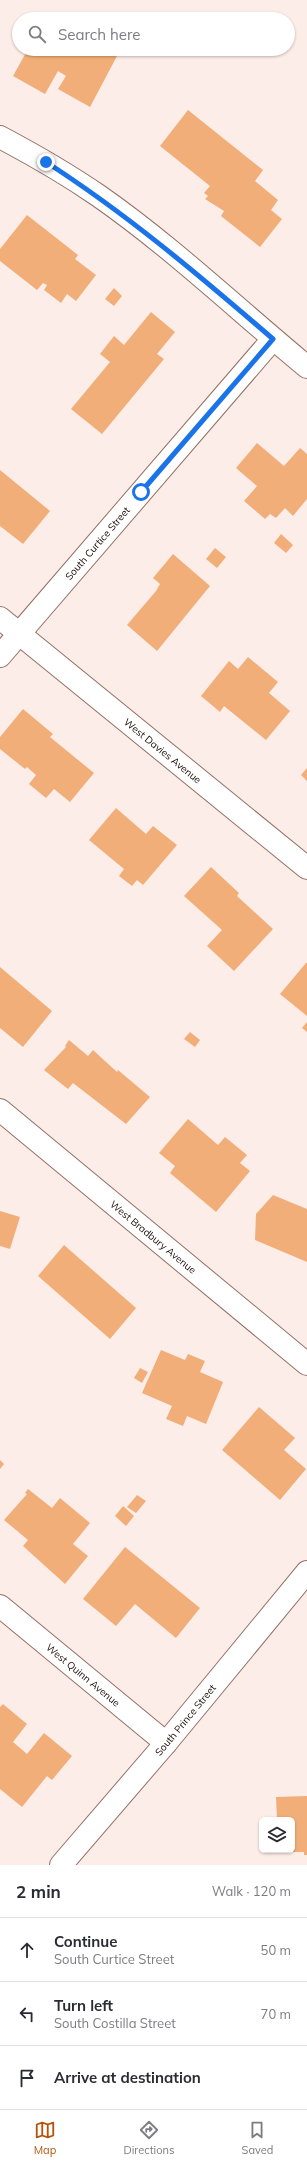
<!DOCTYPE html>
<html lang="en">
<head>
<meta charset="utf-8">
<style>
  body { margin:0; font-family:Mulish,sans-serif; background:#f2f2f3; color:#2b2b33 }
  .controls { position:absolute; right:12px; bottom:12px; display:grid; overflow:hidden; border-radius:6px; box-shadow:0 1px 3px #0004 }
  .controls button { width:36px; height:36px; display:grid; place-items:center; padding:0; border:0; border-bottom:1px solid #e1e1e2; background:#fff; color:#2b2b33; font:20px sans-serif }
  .stop { position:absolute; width:12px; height:12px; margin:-9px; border:3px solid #1a73e8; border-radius:50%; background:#fff }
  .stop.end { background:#1a73e8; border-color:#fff; box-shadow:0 1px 4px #0008 }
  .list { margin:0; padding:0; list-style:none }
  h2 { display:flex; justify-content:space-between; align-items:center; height:52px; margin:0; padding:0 16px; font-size:17px }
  h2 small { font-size:13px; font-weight:400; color:#7c7c81 }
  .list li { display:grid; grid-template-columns:26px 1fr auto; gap:12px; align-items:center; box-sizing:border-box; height:64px; padding:0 16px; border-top:1px solid #e1e1e2 }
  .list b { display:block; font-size:15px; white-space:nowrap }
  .list p { margin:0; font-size:13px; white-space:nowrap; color:#7c7c81 }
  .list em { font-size:13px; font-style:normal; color:#7c7c81 }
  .icon { flex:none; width:22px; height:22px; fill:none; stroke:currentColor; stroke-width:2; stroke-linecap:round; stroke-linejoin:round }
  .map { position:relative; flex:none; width:307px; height:1865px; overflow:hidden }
  .search { position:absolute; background:#fff; box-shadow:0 1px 3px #0004; left:12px; right:12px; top:12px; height:44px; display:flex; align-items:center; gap:10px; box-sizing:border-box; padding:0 14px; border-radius:22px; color:#7c7c81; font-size:15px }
  .sheet { height:244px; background:#fff }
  nav { display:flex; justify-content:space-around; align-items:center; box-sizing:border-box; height:56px; border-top:1px solid #e1e1e2; background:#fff; font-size:11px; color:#7c7c81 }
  nav a { display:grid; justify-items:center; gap:2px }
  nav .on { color:#b45309 }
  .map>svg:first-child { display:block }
  .building { fill:#f1ae78 }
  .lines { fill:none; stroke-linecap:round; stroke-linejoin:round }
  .minor-casing { stroke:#927166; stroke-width:24 }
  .minor { stroke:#fff; stroke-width:22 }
  .route { stroke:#1a73e8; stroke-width:5 }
  .labels { text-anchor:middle; stroke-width:3; stroke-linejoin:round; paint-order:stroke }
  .street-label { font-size:10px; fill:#190d09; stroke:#fff }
</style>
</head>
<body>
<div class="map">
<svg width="307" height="1865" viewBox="0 0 307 1865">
  <rect width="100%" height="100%" fill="#fdede8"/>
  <path class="building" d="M28,49H104L117,56L90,107L58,89L66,76L58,71L45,94L13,76Z
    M188,110L263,170L255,181L278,200L271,210L282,219L260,247L221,216L224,211L205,199L208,196L204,193L210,186L160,146Z
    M27,215L78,255L75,259L96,275L76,301L67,294L61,303L44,290L47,285L43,283L37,290L0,261V249Z
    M114,288L122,296L114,306L105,299Z
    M151,312L175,332L157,354L164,359L102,434L71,409L110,362L100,354L114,336L124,345Z
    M257,443L284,466L300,448L307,454V499L293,516L285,508L276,518L270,514L265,519L244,501L257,486L236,468Z
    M0,470L50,511L23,544L0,526Z
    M281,534L293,545L286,553L274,543Z
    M215,548L226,557L217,568L206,559Z
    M173,554L210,586L157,651L127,625L156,591L160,584L153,578Z
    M248,657L278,682L269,693L290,711L266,740L224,706L220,712L201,696L229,661L238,669Z
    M23,709L53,734L50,737L94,773L70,802L54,789L46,798L29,784L36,775L27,767L25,769L0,749V737Z
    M307,768V781L301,775Z
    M116,808L146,834L153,826L177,845L143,885L137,880L132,886L119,876L124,869L89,840Z
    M211,867L239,893L237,896L273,929L234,971L207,946L222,930L184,896Z
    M306,963H307V1016L280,994Z
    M0,967L52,1011L23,1047L0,1028Z
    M307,1022V1032L302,1028Z
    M190,1032L200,1040L195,1047L184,1039Z
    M69,1040L88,1056L93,1050L117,1072L118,1070L150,1097L126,1124L73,1083L68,1089L44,1070L66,1047L65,1046Z
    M188,1119L218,1145L225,1137L247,1155L240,1163L250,1171L216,1212L170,1173L175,1166L159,1153Z
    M273,1195L307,1209V1262L255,1240L256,1214Z
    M0,1211L20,1217L10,1249L0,1246Z
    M64,1245L136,1308L110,1339L38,1276Z
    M161,1350L185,1360L188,1354L205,1361L200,1372L223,1382L206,1424L187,1416L183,1426L166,1419L172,1406L142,1393Z
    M140,1368L148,1372L142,1383L134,1378Z
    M259,1407L295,1438L284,1450L306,1469L280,1500L222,1450Z
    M0,1460L4,1464L0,1469Z
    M28,1489L52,1508L60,1498L90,1523L73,1544L88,1556L65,1584L23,1546L28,1540L4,1520L27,1494L25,1493Z
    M137,1495L146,1501L136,1513L127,1507Z
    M123,1506L134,1516L126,1526L115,1516Z
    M125,1547L200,1608L176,1638L135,1604L116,1626L83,1599Z
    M3,1704L27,1724L13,1742L27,1754L44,1733L72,1756L52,1780L47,1776L22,1807L0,1789V1707Z
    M307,1796V1855H304V1852H292V1820H277L276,1797Z"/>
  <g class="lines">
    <g class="minor-casing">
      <g id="minor">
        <path d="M0,137C34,155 67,174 99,196C172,247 238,310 307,367"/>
        <path id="s1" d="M0,618L307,868"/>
        <path id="s2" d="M0,656L273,339"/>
        <path id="s3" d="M0,1110L307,1364"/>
        <path id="s4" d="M0,1606L166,1743"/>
        <path id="s5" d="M61,1865L166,1743L307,1572"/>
      </g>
    </g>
    <use href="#minor" class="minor"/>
  </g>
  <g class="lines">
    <path class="route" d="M46,162C127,214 200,276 273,339L141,492"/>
  </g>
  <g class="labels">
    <g class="street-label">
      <text dy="4" stroke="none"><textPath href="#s2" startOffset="149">South Curtice Street</textPath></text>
      <text dy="4" stroke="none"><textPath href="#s1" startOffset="210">West Davies Avenue</textPath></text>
      <text dy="4" stroke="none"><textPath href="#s3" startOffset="199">West Bradbury Avenue</textPath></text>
      <text dy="4" stroke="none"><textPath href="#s4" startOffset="108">West Quinn Avenue</textPath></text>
      <text dy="4" stroke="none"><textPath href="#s5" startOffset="191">South Prince Street</textPath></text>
    </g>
  </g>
</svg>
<div class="controls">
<button><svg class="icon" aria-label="layers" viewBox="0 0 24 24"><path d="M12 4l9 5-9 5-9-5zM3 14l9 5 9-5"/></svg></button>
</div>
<div class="stop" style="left:141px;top:492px"></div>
<div class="stop end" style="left:46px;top:162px"></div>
<div class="search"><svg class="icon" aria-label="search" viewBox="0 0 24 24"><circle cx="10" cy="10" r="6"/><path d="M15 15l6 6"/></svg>Search here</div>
</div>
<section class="sheet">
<h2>2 min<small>Walk · 120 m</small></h2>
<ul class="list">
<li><svg class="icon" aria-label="ahead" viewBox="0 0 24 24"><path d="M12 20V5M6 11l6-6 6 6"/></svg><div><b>Continue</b><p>South Curtice Street</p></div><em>50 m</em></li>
<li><svg class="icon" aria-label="left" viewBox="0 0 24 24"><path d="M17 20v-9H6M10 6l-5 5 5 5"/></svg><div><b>Turn left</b><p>South Costilla Street</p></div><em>70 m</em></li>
<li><svg class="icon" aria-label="arrive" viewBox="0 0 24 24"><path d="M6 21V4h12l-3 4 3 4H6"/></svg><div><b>Arrive at destination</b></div></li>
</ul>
</section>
<nav>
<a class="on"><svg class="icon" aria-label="map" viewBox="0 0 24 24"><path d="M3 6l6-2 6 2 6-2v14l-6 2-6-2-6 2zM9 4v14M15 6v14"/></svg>Map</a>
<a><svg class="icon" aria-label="directions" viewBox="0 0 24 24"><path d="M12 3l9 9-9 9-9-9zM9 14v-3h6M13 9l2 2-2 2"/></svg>Directions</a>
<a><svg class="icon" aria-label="saved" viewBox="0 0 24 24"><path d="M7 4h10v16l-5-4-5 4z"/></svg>Saved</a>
</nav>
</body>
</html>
